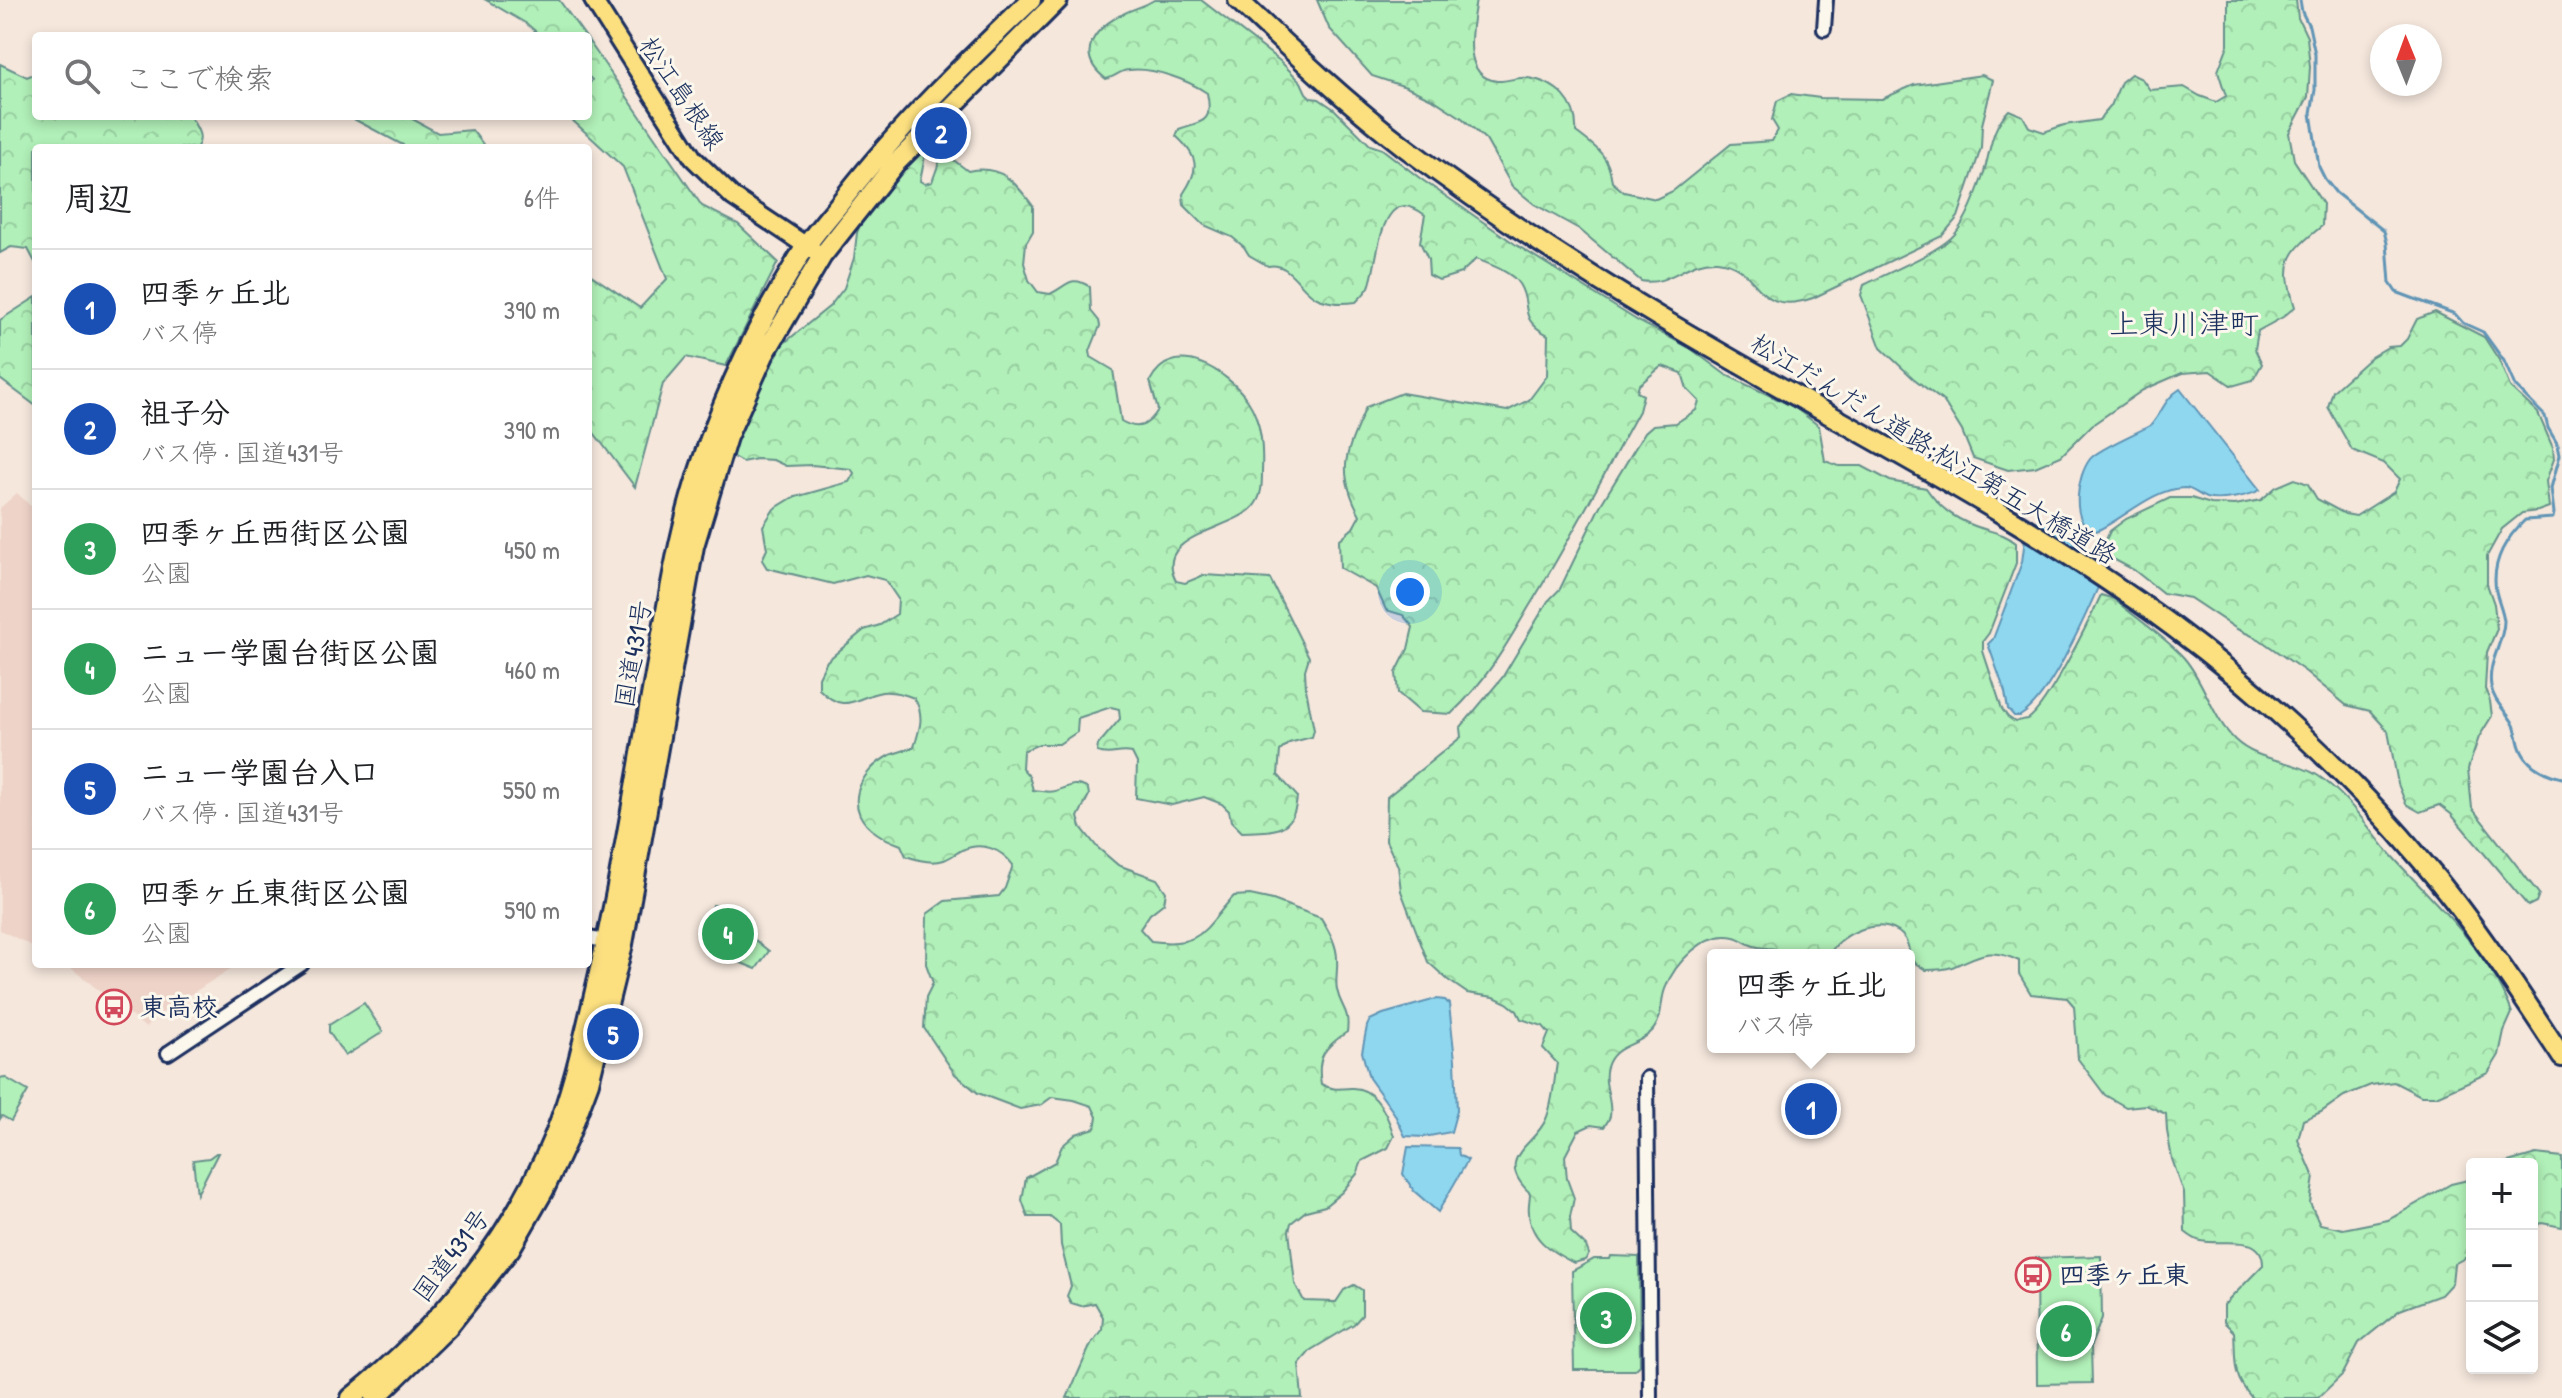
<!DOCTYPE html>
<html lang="ja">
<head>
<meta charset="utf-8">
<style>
  body { margin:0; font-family:"Patrick Hand","Klee One",sans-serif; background:#f6f6f6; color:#202124 }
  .controls { position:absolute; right:24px; bottom:24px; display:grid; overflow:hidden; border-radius:8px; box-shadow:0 4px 12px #0003 }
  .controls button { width:72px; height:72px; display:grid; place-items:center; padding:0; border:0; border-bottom:2px solid #e0e0e0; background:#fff; color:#202124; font:40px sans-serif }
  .compass { position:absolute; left:2370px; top:24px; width:72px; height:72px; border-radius:50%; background:#fff; box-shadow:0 4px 12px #0003; rotate:359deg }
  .you { position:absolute; left:1410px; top:592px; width:28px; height:28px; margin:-20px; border:6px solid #fff; border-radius:50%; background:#1a73e8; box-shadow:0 0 0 12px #1a73e833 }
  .badge { display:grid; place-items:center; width:52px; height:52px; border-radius:50%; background:#2563eb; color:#fff; font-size:26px; font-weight:700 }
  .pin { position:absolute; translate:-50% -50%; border:4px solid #fff; box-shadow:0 2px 8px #0006 }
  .popup { position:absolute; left:1707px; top:949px; width:208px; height:104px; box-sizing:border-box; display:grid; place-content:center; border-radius:8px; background:#fff; filter:drop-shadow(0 2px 6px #0005); font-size:26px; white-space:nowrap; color:#757577 }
  .popup b { font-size:30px; color:#202124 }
  .popup::after { content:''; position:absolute; left:50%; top:100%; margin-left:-16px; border:16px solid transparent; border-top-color:#fff }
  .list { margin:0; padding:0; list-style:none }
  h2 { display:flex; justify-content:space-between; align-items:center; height:104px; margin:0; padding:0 32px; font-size:34px }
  h2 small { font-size:26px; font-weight:400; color:#757577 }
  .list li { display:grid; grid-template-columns:52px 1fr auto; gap:24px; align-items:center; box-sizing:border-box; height:120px; padding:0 32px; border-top:2px solid #e0e0e0 }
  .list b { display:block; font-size:30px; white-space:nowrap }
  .list p { margin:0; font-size:26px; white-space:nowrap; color:#757577 }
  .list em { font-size:26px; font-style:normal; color:#757577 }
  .icon { flex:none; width:44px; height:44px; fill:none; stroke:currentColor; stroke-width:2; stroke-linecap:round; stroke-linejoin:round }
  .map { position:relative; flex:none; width:2562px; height:1398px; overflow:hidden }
  .search { position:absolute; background:#fff; box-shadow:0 4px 12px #0003; left:32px; top:32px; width:560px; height:88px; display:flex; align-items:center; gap:20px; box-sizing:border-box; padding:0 28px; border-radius:8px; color:#757577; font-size:30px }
  .panel { position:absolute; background:#fff; box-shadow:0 4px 12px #0003; left:32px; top:144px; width:560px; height:824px; border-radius:8px }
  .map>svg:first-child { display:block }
  .built { fill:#eed3c8 }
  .forest { fill:url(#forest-crowns); stroke:#66908b; stroke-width:2 }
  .park { fill:#b1f0b8; stroke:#66908b; stroke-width:2 }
  .water { fill:#8ed7ef; stroke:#6094b5; stroke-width:2 }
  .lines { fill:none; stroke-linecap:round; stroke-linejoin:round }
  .stream { stroke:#6094b5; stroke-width:3 }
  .minor-casing { stroke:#1b2f5e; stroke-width:18 }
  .major-casing { stroke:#1b2f5e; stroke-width:22 }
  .highway-casing { stroke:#1b2f5e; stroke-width:24 }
  .minor { stroke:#fbf7ec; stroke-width:12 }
  .major { stroke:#fce080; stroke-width:16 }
  .highway { stroke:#fce080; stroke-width:18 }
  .labels { text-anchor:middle; stroke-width:6; stroke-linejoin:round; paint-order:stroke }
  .street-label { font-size:26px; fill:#1b2f5e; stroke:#fbf7ec }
  .poi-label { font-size:26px; font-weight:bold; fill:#1b2f5e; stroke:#fbf7ec; text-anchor:start }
  .quarter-label { font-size:30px; fill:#1b2f5e; stroke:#fbf7ec }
</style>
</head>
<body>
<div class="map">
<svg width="2562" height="1398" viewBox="0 0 2562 1398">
  <defs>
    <pattern id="forest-crowns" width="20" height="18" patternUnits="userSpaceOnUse" patternTransform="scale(2)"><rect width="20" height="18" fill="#b1f0b8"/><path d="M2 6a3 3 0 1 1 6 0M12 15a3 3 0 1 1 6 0" fill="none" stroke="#98cea1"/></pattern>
  </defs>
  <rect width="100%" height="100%" fill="#f5e7dc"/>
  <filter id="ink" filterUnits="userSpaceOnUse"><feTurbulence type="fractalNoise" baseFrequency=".0125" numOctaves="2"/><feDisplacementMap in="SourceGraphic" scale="16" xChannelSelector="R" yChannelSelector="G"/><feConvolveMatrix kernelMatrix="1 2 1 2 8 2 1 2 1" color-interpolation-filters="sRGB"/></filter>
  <g filter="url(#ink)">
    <path class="built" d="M17,493L36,511V948L0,930V508Z
      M66,964H238L151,1020L146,1028Z"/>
    <path class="forest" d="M486,0H559L585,36H541L527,24Z
      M1154,0H1201L1280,61L1301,82L1306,93L1311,98L1319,99L1334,109L1370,145L1382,149L1421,179L1515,244L1638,321L1690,348L1726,375L1794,407L1819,426L1825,461L1839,466H1862L1890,481L1926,488C1939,507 1953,518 1975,526C1990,532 2003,532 2016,543V563L1989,633L1983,641V651L2002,709L2008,717L2015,722C2016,721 2027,719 2028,719C2047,707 2090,619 2101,595L2114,599C2134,617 2167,638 2184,658C2205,682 2211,716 2235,740C2258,762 2291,759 2317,775C2348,795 2368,828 2391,855C2433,902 2491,952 2512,1013L2504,1031L2499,1055L2488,1073L2436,1096H2421L2394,1082L2371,1085L2344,1096L2321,1112L2303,1120L2298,1140L2314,1177L2310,1203L2320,1224L2343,1229L2388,1220L2451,1184L2472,1179V1254L2454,1264L2452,1283L2441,1295L2400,1310L2359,1343L2343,1374L2318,1398H2252C2231,1375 2236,1360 2234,1332L2224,1322V1305L2263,1265C2263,1232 2224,1246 2201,1241C2195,1240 2190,1236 2185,1232L2184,1193L2172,1159L2167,1131L2166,1114L2146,1105L2126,1107L2105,1095L2078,1059L2074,1006L2067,998L2031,994L2019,974V961C1989,946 1979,956 1952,967C1944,970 1934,970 1926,970L1910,960C1909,951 1909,942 1902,935C1881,915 1840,933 1829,955H1780L1775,949C1767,948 1758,948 1751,945C1745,943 1740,938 1734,937C1705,930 1674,964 1665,989C1660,1002 1663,1018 1653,1030C1639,1047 1614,1043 1607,1067C1602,1083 1613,1101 1610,1116C1609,1120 1606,1124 1604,1127L1591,1125L1578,1131L1565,1156L1567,1179L1574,1198L1570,1217L1571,1232L1586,1246L1589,1254L1585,1260L1574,1263C1552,1252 1530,1240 1529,1212C1528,1206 1530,1199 1530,1193C1492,1157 1535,1146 1546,1119C1553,1103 1554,1081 1557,1063L1543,1048L1549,1033L1543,1026L1521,1019L1517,1011L1507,1003L1494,997L1467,993L1448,980L1428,962L1401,891L1398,866L1386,841L1387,797L1461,737L1460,728L1502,678L1548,601L1560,589L1600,506L1645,432L1653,425L1676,423L1696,410L1699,401L1687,389L1682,373L1662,366L1639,385L1637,392L1643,395L1639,411C1603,476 1569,542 1530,605C1506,646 1486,681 1451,714L1420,712L1398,693L1396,673L1408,649L1413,627L1403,615L1386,610L1376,588L1340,568L1339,540L1353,528L1360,515C1335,468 1347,452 1366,407L1402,393L1507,411L1529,400L1547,376L1548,335C1516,318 1533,306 1519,284C1512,272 1489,264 1476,259L1461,273L1439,280L1429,275L1428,259L1420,242L1425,215C1378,179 1379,264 1369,287C1366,292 1360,298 1356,302C1343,304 1332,304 1319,299C1300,292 1291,261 1268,266L1249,255L1244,247L1232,237L1204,225L1184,205L1183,194C1200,169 1199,157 1176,136L1179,129C1200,121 1214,125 1207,93C1188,80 1153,67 1129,70C1121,70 1115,77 1106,79C1073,54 1095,27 1125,13C1135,8 1145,6 1154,0Z
      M1317,0H1476C1472,24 1460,77 1497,81C1507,82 1518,76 1528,78C1557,82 1578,103 1576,132C1597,148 1609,155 1612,182L1624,192L1656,199L1673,191L1731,144L1772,141L1778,130L1772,120L1777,101L1791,94L1820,98L1882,99L1914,85L1982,75L1993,80L1982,125L1981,148L1958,217L1942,236L1813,298C1752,319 1762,265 1717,261C1688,259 1669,287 1641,281L1579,229L1534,204L1512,186L1486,140L1462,118L1434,100L1406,87L1372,76L1329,28Z
      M2228,0H2296L2298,18L2307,37L2310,67L2308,97L2289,133L2294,160L2323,204L2322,226C2287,254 2281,262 2295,307L2283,317L2258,331L2255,349L2262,364L2253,380L2232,386L2210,371L2182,373L2143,390L2092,425L2061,456L2035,467L2008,470L1973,458L1962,431L1944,402L1913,378L1881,348L1861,295L1864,285C1887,273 1934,254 1951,238C1966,225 1978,190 1984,172C1991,149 1991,128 2009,110L2023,116L2029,127L2044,132L2064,125L2099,120L2111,106L2121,82L2131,74L2142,79L2150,90L2184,87L2200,96L2216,102L2226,96L2218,71L2228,45Z
      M588,40L702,206L738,224L778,262L726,366L686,357L663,384L635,487L588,425V273L640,308L667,279L623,167L570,118L571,116H588V86L592,80L588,76Z
      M0,64L27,77L36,73V116H190C196,127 205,137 196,148H36V264L28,249L11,247L0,253Z
      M348,116H407L438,133L472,130L486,148H404L403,145Z
      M921,149L925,156L920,181L925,184L932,182L940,160L947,155L968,171C1001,164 1015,182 1033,206V231L1026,243L1024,263L1029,280L1038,292L1050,294C1067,286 1071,274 1090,287L1091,311L1099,321L1100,326L1090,351L1091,357L1113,370L1121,421C1138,431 1148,426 1158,410L1150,381C1173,336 1228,371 1248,401C1262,422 1263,449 1262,472C1262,485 1262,497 1253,507C1231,531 1152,534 1176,581L1185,583L1204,575L1270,579L1309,657L1305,670L1306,689L1314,730L1312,737L1289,743L1280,751L1278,775L1297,796C1295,834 1272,831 1242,832L1231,821L1229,811L1222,804L1204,797L1172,805L1136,798L1137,763L1132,753C1118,750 1111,757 1097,752L1098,745L1120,719L1119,709L1111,707L1078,718L1077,732L1059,744H1039L1023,751L1022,768L1029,776L1033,790C1040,791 1048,793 1055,791C1068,787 1075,781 1088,789L1089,795L1078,817L1081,827L1097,847L1118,865L1157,879L1166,892L1164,903L1150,914L1140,929L1151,941C1203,948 1202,930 1234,896L1250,895L1273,900L1321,918C1328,930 1337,944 1337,959C1338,970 1335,979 1337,990C1341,1009 1350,1009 1347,1032C1325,1047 1316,1056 1321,1084C1333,1090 1337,1089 1351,1088C1376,1087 1388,1116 1394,1136L1388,1148L1362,1161L1357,1174L1342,1192L1325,1206L1306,1211L1291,1223L1289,1231L1295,1284L1304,1301L1336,1302L1344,1290L1354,1285L1362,1290V1315L1354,1324L1311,1350L1299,1364L1302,1398H1067L1091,1344L1102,1329L1103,1317L1095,1303L1081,1306L1071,1303L1067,1296L1071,1286L1061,1245L1060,1225L1050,1217H1028L1022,1200L1026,1178L1055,1162L1062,1146L1076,1134L1095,1128L1097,1117L1092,1106L1074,1100L1052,1097L1041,1105L1020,1109L978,1093L955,1074L924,1028L926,997L933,983L926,964L927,914L945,901L999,896L1005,888L1013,865C1001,849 982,841 962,850C956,853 950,858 944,860C932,864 917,860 906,856L901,845C893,842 885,839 878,834C841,811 857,772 890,755C897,752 907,750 914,747C920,729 925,714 914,698C904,694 893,691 882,692C854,697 846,716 819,689V677L827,661L864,630L880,625L897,614L898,599L885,580L866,575L833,584L767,568L762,560L767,549L763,526L774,509L792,498L849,482L854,473L851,469L812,465L786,466L773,460L757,459L742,462L730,455L735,423L766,367L783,344L830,306L844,288L854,258L857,233L868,203Z
      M36,297V406L0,379V320Z
      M2435,312L2484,337L2499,360L2510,387L2538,413L2553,448L2554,459L2546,481L2549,507L2538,511L2522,513L2502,529L2487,556V584L2494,604L2497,629L2487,652L2485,689L2490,701L2492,716L2479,737L2468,769L2472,808L2539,894L2536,902L2528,906L2451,814L2439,805L2420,812L2406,804L2398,784L2388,731L2370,711L2346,705L2306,672L2259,639L2237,629L2190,598L2163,593L2134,570L2113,559L2104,544L2110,531L2126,519L2170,498H2191L2211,504L2235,505L2261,500L2276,487L2295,479L2308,484L2317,499L2345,514L2356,516L2394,492L2400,479L2384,463L2352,450L2328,407L2333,391L2371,357L2388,347L2400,346L2407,339L2417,319Z
      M2536,1154L2562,1157V1227L2542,1223L2532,1227V1164H2501Z"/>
    <path class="park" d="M713,905L733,909C738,928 753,939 769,951L756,969L707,949L706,939Z
      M364,1003L383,1032L345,1056L329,1032V1025Z
      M4,1077L28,1091L11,1121L2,1116L0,1119V1078Z
      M216,1153H218L197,1194L193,1160L209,1158Z
      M1611,1256L1639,1257L1640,1365L1635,1370H1574L1572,1271L1594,1259H1610Z
      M2101,1256L2102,1318L2091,1345L2092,1383L2037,1384L2036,1258Z"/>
    <path class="water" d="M2180,389L2260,490C2250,496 2218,502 2206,498C2198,495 2193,488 2184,488C2151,489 2123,520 2094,532C2069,522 2077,476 2090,459C2098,449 2137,433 2151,425C2162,413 2165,398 2180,389Z
      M2041,520C2057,526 2094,553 2099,570C2100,572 2100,581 2100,583C2085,617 2050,698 2020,716H2014L2008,709L2005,692L1988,644L1993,639L2022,562L2026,531L2033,523Z
      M1436,999L1445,1000L1449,1004L1455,1060L1457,1110L1451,1132L1424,1137L1405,1136L1394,1113L1369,1078L1362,1052L1367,1026L1370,1020L1383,1014Z
      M1408,1147L1458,1148L1459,1155L1468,1160L1438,1212L1414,1191L1403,1174Z"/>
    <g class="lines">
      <path class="stream" d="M2300,0L2302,12L2309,26L2315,54V90L2311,113L2319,167L2325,179L2336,193L2384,231L2387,243L2390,283L2396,292L2455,314L2463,323L2483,332L2504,361L2515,386L2545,416L2548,428L2558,445L2560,455L2551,488L2554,513L2553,518L2525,520C2505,539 2491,562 2496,591C2498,601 2503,610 2504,621C2504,643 2487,662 2491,686C2493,701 2506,711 2513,723C2517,730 2517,739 2520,747C2526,765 2544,774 2562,778"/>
      <g class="minor-casing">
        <path id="minor" d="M1824,29L1826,0
          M588,938L612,942
          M168,1053L302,964
          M1647,1078L1650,1398"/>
      </g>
      <g class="major-casing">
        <path id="major" d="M593,0L693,158L733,197L817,253"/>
      </g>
      <g class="highway-casing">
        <path id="highway" d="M1238,0C1292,51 1347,103 1406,148C1488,210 1575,267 1664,320C1833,421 2012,508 2172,626C2260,691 2352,777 2422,861C2474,922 2518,990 2562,1057
          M351,1398C439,1328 512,1239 555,1134C573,1089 583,1041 594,995C620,885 637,773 657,663C668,600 678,535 698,474C723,395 760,319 804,249C816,231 831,215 844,198C900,126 965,63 1031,0
          M375,1398L448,1327L510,1249L544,1190L568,1138L589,1082L623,944L694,546L727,437L764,355L822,256L894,165L1058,0"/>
      </g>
      <use href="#minor" class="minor"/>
      <use href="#major" class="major"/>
      <use href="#highway" class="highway"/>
    </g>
  </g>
  <defs>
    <g id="bus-ring" transform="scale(1.8)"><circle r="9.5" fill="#fbf7ec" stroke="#d1495b" stroke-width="1.5"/><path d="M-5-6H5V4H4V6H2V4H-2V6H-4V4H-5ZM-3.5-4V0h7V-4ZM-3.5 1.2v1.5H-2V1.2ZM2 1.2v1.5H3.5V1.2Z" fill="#d1495b"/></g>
  </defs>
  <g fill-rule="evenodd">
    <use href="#bus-ring" x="114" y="1007"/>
    <use href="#bus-ring" x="2033" y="1275"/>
  </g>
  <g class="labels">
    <g class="street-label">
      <text transform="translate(682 93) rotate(56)" y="9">松江島根線</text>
      <text transform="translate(1934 449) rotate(31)" y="9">松江だんだん道路;松江第五大橋道路</text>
      <text transform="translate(633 654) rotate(-80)" y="9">国道431号</text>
      <text transform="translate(451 1255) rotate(-53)" y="9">国道431号</text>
    </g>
    <g class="poi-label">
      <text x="140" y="1016">東高校</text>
      <text x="2059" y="1284">四季ヶ丘東</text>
    </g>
    <g class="quarter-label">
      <text x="2184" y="334">上東川津町</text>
    </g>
  </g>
</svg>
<div class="controls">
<button>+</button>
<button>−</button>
<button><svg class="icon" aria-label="layers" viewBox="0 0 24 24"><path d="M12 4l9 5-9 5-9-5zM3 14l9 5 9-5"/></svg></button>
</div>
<svg class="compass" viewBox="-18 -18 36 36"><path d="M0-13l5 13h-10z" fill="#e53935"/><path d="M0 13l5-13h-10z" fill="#757577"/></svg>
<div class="you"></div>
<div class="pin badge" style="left:1811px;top:1109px;background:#1a4fb4">1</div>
<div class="popup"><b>四季ヶ丘北</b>バス停</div>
<div class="pin badge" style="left:941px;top:133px;background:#1a4fb4">2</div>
<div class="pin badge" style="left:1606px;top:1318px;background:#2e9e5b">3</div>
<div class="pin badge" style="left:728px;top:934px;background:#2e9e5b">4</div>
<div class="pin badge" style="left:613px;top:1034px;background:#1a4fb4">5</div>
<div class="pin badge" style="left:2066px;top:1331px;background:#2e9e5b">6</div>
<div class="search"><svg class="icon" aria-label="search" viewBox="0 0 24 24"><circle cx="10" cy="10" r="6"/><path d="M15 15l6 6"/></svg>ここで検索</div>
<section class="panel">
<h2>周辺<small>6件</small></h2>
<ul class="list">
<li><span class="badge" style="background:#1a4fb4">1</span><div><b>四季ヶ丘北</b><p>バス停</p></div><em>390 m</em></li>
<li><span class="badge" style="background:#1a4fb4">2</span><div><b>祖子分</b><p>バス停 · 国道431号</p></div><em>390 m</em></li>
<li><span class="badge" style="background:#2e9e5b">3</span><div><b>四季ヶ丘西街区公園</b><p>公園</p></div><em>450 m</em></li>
<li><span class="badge" style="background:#2e9e5b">4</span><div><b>ニュー学園台街区公園</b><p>公園</p></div><em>460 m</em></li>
<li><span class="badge" style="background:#1a4fb4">5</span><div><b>ニュー学園台入口</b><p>バス停 · 国道431号</p></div><em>550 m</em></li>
<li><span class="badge" style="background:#2e9e5b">6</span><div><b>四季ヶ丘東街区公園</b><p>公園</p></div><em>590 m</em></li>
</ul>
</section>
</div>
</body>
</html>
